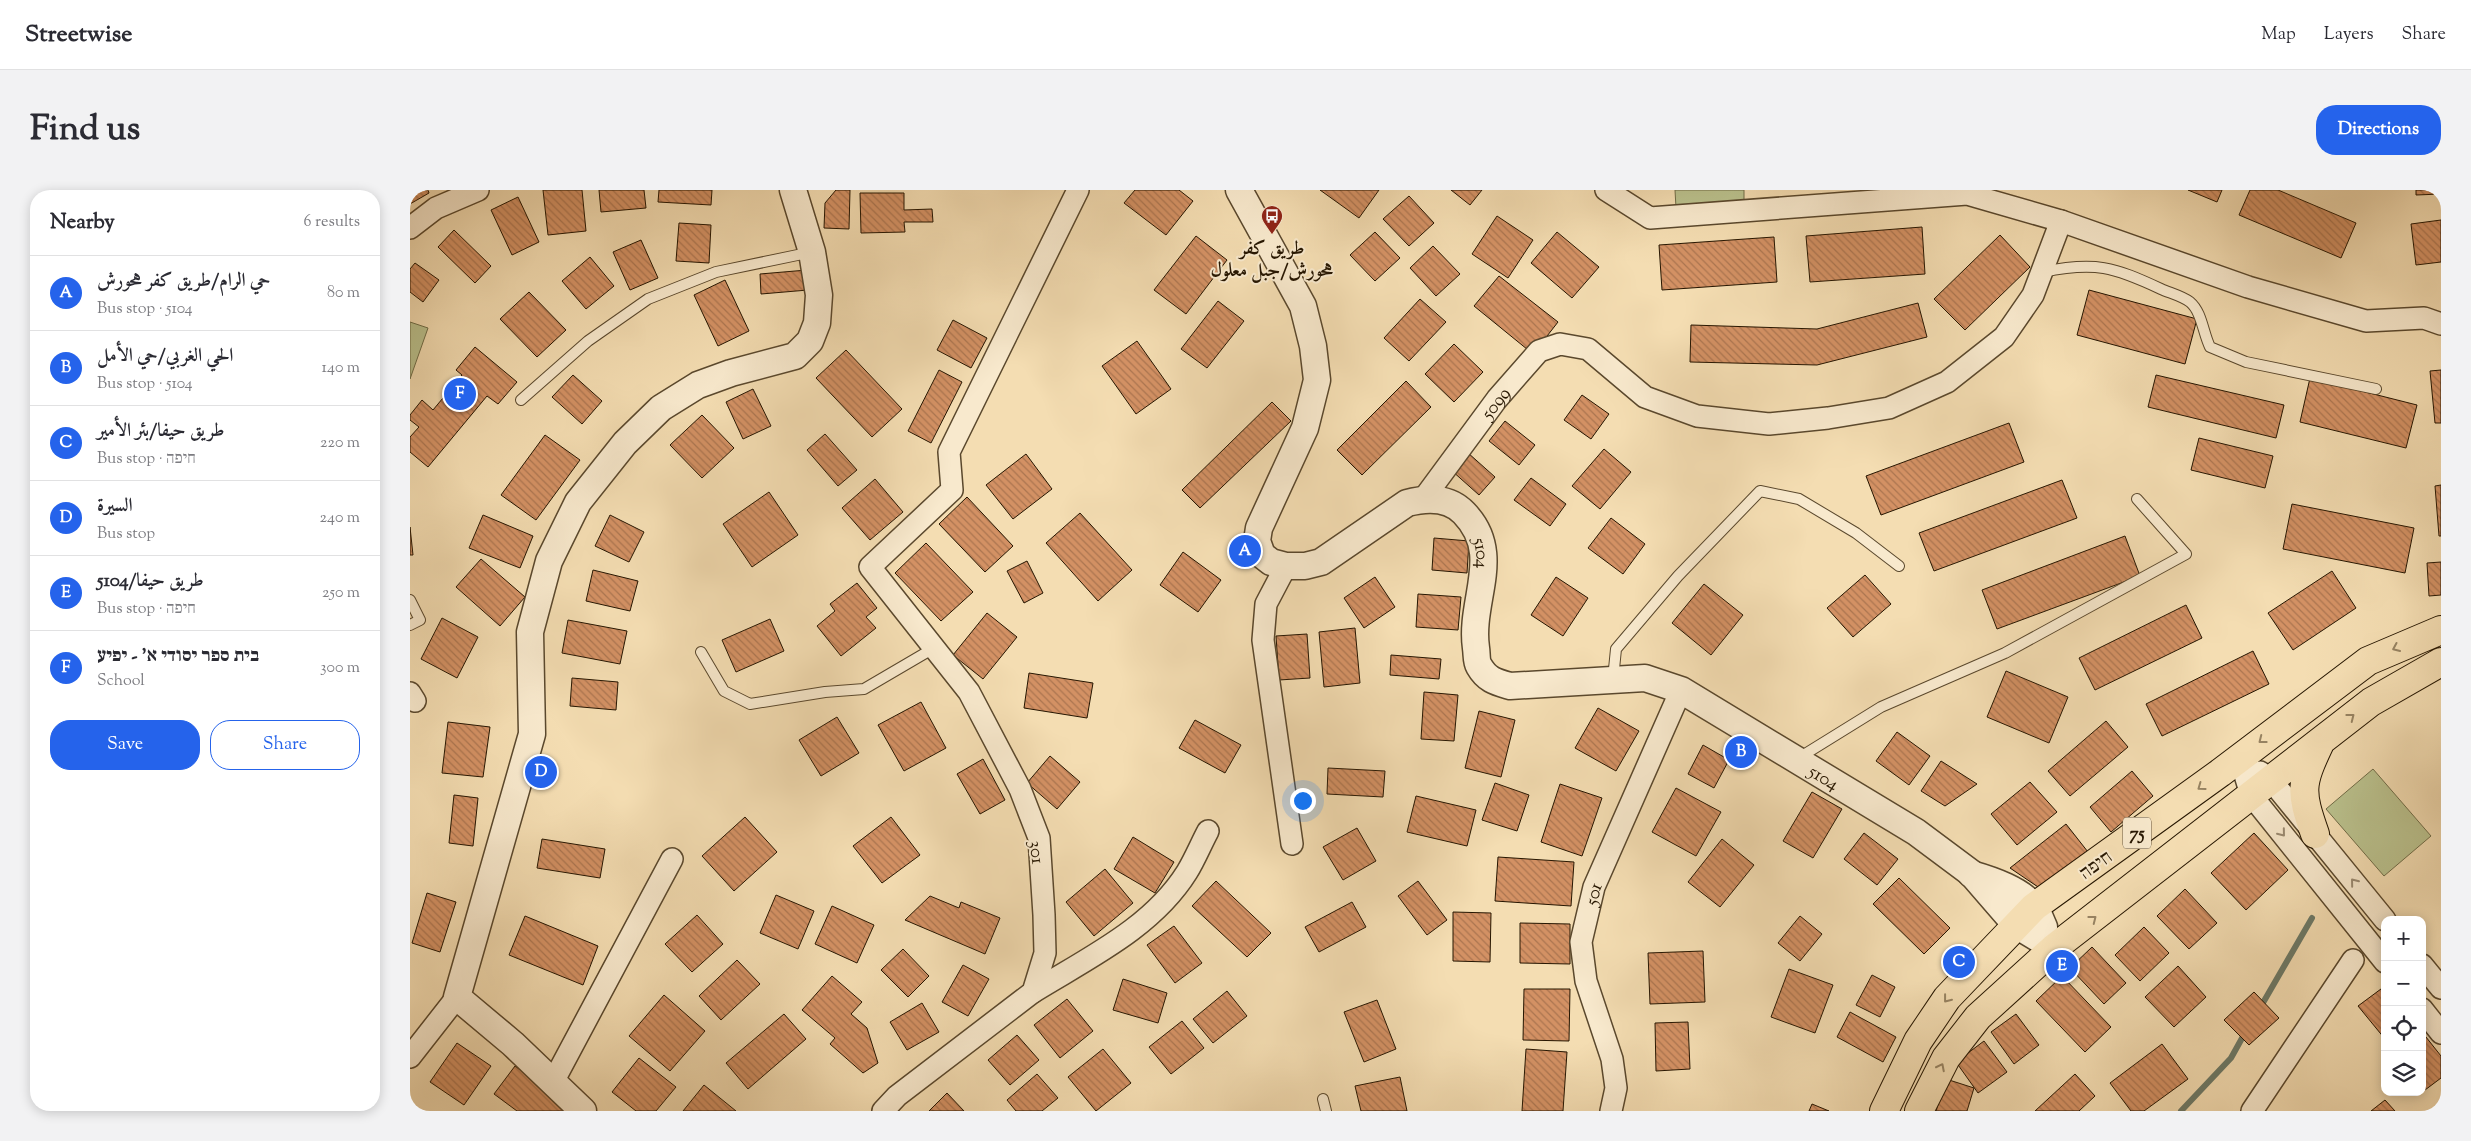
<!DOCTYPE html>
<html lang="en">
<head>
<meta charset="utf-8">
<style>
  body { margin:0; font-family:"Sorts Mill Goudy",Amiri,"Frank Ruhl Libre",serif; background:#f2f2f3; color:#2b2b33 }
  .controls { position:absolute; right:15px; bottom:15px; display:grid; overflow:hidden; border-radius:10px; box-shadow:0 2px 12px #0003 }
  .controls button { width:45px; height:45px; display:grid; place-items:center; padding:0; border:0; border-bottom:1px solid #e1e1e2; background:#fff; color:#2b2b33; font:25px sans-serif }
  .you { position:absolute; left:892px; top:610px; width:18px; height:18px; margin:-12px; border:4px solid #fff; border-radius:50%; background:#1a73e8; box-shadow:0 0 0 8px #1a73e833 }
  .badge { display:grid; place-items:center; width:32px; height:32px; border-radius:50%; background:#2563eb; color:#fff; font-size:16px; font-weight:700 }
  .pin { position:absolute; translate:-50% -50%; border:2px solid #fff; box-shadow:0 1px 5px #0006 }
  .list { margin:0; padding:0; list-style:none }
  h2 { display:flex; justify-content:space-between; align-items:center; height:65px; margin:0; padding:0 20px; font-size:21px }
  h2 small { font-size:16px; font-weight:400; color:#7c7c81 }
  .list li { display:grid; grid-template-columns:32px 1fr auto; gap:15px; align-items:center; box-sizing:border-box; height:75px; padding:0 20px; border-top:1px solid #e1e1e2 }
  .list b { display:block; font-size:19px; white-space:nowrap }
  .list p { margin:0; font-size:16px; white-space:nowrap; color:#7c7c81 }
  .list em { font-size:16px; font-style:normal; color:#7c7c81 }
  .actions { display:flex; gap:10px; padding:15px 20px }
  .actions a { flex:1; padding:11px 0; border:1px solid #2563eb; border-radius:20px; text-align:center; font-size:18px; color:#2563eb }
  .actions .main { background:#2563eb; color:#fff }
  .icon { flex:none; width:28px; height:28px; fill:none; stroke:currentColor; stroke-width:2; stroke-linecap:round; stroke-linejoin:round }
  .map { position:relative; flex:none; width:2031px; height:921px; overflow:hidden; border-radius:20px }
  header { display:flex; align-items:center; gap:30px; box-sizing:border-box; height:70px; padding:0 25px; background:#fff; border-bottom:1px solid #e1e1e2 }
  header strong { font-size:24px }
  nav { display:flex; gap:28px; margin-inline-start:auto; font-size:18px }
  .intro { display:flex; align-items:center; justify-content:space-between; box-sizing:border-box; height:120px; padding:0 30px }
  h1 { margin:0; font-size:35px }
  .button { padding:12px 22px; border-radius:20px; background:#2563eb; color:#fff; font-size:18px; font-weight:700 }
  main { display:flex; gap:30px; padding:0 30px }
  aside { flex:1; background:#fff; border-radius:20px; box-shadow:0 2px 12px #0003 }
  .map>svg:first-child { display:block }
  .pitch { fill:#bac18d; stroke:#706c47 }
  .lines { fill:none; stroke-linecap:round; stroke-linejoin:round }
  .stream { stroke:#6d7a68; stroke-width:6 }
  .building { fill:url(#building-back-hatch); stroke:#261601 }
  .service-casing { stroke:#5a482d; stroke-width:12 }
  .minor-casing { stroke:#5a482d; stroke-width:24 }
  .tertiary-casing { stroke:#5a482d; stroke-width:29 }
  .trunk-casing { stroke:#261601; stroke-width:30 }
  .service { stroke:#f8e9cd; stroke-width:10 }
  .minor { stroke:#f8e9cd; stroke-width:21 }
  .tertiary { stroke:#f8e9cd; stroke-width:26 }
  .trunk { stroke:#f4ddb2; stroke-width:28 }
  .oneway { stroke:#978362 }
  .oneway2 { stroke:#9a8a71 }
  .labels { text-anchor:middle; stroke-width:4; stroke-linejoin:round; paint-order:stroke }
  .shield { fill:#f8e9cd; stroke:#65553e; stroke-width:1 }
  .shield-label { font-size:18px; font-weight:bold; fill:#261601 }
  .poi-label { font-size:19px; font-weight:bold; fill:#261601; stroke:#f8e9cd }
  .street-label { font-size:19px; fill:#261601; stroke:#f8e9cd }
</style>
</head>
<body>
<header>
<strong>Streetwise</strong>
<nav><a>Map</a><a>Layers</a><a>Share</a></nav>
</header>
<div class="intro"><h1>Find us</h1><a class="button">Directions</a></div>
<main>
<aside>
<h2>Nearby<small>6 results</small></h2>
<ul class="list">
<li><span class="badge">A</span><div><b>حي الرام/طريق كفر هحورش</b><p>Bus stop · 5104</p></div><em>80 m</em></li>
<li><span class="badge">B</span><div><b>الحي الغربي/حي الأمل</b><p>Bus stop · 5104</p></div><em>140 m</em></li>
<li><span class="badge">C</span><div><b>طريق حيفا/بئر الأمير</b><p>Bus stop · חיפה</p></div><em>220 m</em></li>
<li><span class="badge">D</span><div><b>السيرة</b><p>Bus stop</p></div><em>240 m</em></li>
<li><span class="badge">E</span><div><b>طريق حيفا/5104</b><p>Bus stop · חיפה</p></div><em>250 m</em></li>
<li><span class="badge">F</span><div><b>בית ספר יסודי א' - יפיע</b><p>School</p></div><em>300 m</em></li>
</ul>
<div class="actions"><a class="main">Save</a><a>Share</a></div>
</aside>
<div class="map">
<svg width="2031" height="921" viewBox="0 0 2031 921">
  <defs>
    <pattern id="building-back-hatch" width="6" height="6" patternUnits="userSpaceOnUse" patternTransform="scale(1.25)"><rect width="6" height="6" fill="#d39164"/><path d="M-1 5l2 2M0 0l6 6M5-1l2 2" fill="none" stroke="#ab7550"/></pattern>
  </defs>
  <rect width="100%" height="100%" fill="#f4ddb2"/>
  <filter id="stains"><feTurbulence type="fractalNoise" baseFrequency=".004" numOctaves="4"/><feColorMatrix values="0 0 0 0 .2 0 0 0 0 .09 0 0 0 0 .02 0 0 0 .5 -.17"/></filter>
  <radialGradient id="worn" r=".72"><stop offset=".6" stop-color="#630" stop-opacity="0"/><stop offset="1" stop-color="#630" stop-opacity=".3"/></radialGradient>
  <path class="pitch" d="M1265,0H1334V16L1266,18Z
    M0,132L18,138L0,189Z
    M1963,579L2021,646L1974,686L1916,619Z"/>
  <g class="lines">
    <path class="stream" d="M1850,818L1902,728
      M1771,921L1821,868L1836,841"/>
  </g>
  <path class="building" d="M0,0H18L19,3L0,14Z
    M133,0H172L176,41L138,45Z
    M189,0H234L236,18L191,22Z
    M249,0H302L301,15L248,12Z
    M426,0H440L439,39L414,38L415,13Z
    M725,0H769L783,11L756,45L714,13Z
    M910,0H969L949,28Z
    M1041,0H1072L1060,15Z
    M1778,0H1812L1807,12Z
    M1840,0H1868L1946,33L1931,68L1829,25Z
    M2006,0H2031V4L2006,5Z
    M450,3H494V20L522,19L523,32H494L495,42L451,43Z
    M999,6L1024,33L999,56L973,29Z
    M108,7L129,52L102,65L81,20Z
    M1087,26L1123,50L1098,88L1062,64Z
    M2031,30V72L2006,75L2001,34Z
    M269,33L301,35L299,73L266,71Z
    M1512,37L1515,84L1400,92L1396,46Z
    M44,40L81,76L65,93L28,57Z
    M965,42L990,68L965,91L940,65Z
    M1147,42L1189,77L1162,108L1121,73Z
    M1590,45L1620,77L1555,140L1524,109Z
    M786,46L817,70L776,124L744,100Z
    M1364,47L1367,92L1252,100L1249,55Z
    M231,50L248,88L220,100L203,62Z
    M1023,56L1050,84L1026,106L1000,78Z
    M180,67L204,96L176,119L152,91Z
    M5,73L29,90L13,112L0,102V79Z
    M397,80L398,100L351,104L350,84Z
    M1089,86L1148,132L1123,164L1064,116Z
    M315,90L339,141L308,156L284,105Z
    M1679,100L1787,129L1775,174L1667,145Z
    M119,102L156,140L127,167L90,129Z
    M1010,109L1036,132L999,171L974,148Z
    M808,111L834,131L797,178L771,159Z
    M1508,113L1517,147L1407,175L1280,172L1281,135L1407,139Z
    M543,130L577,148L561,178L527,160Z
    M727,151L761,199L726,224L692,176Z
    M1044,154L1073,182L1044,212L1015,184Z
    M65,157L107,192L88,214L77,206L18,277L0,262V247L9,237L0,230V225L12,210L23,220L52,185L46,180Z
    M436,160L492,219L462,247L406,188Z
    M529,180L552,192L521,253L498,241Z
    M2031,180V233H2025L2020,181Z
    M163,185L192,211L172,234L142,207Z
    M1746,185L1874,215L1866,248L1738,217Z
    M1900,188L2007,215L1996,258L1890,232Z
    M996,191L1021,217L952,285L927,260Z
    M343,199L361,236L333,249L316,212Z
    M1172,205L1199,224L1181,249L1154,230Z
    M862,212L881,231L790,318L772,300Z
    M292,225L324,258L292,288L260,255Z
    M1095,231L1125,255L1109,275L1079,251Z
    M1599,233L1614,272L1471,325L1456,286Z
    M415,244L447,280L428,296L397,260Z
    M135,245L170,270L126,330L91,305Z
    M1789,248L1863,266L1855,298L1781,280Z
    M1194,259L1221,282L1190,319L1162,296Z
    M1057,262L1085,287L1069,305L1041,280Z
    M616,264L642,299L603,329L576,295Z
    M1121,288L1156,314L1140,336L1104,310Z
    M465,289L493,322L460,350L432,318Z
    M1652,290L1667,328L1524,381L1509,343Z
    M2031,295V346H2029L2025,296Z
    M359,302L388,345L342,377L313,334Z
    M557,307L603,356L575,382L529,334Z
    M1882,314L2004,338L1995,383L1873,359Z
    M670,323L722,380L688,411L636,353Z
    M73,325L123,346L110,378L59,358Z
    M200,325L234,342L219,372L185,356Z
    M1201,328L1235,354L1213,384L1178,358Z
    M0,337L3,365H0Z
    M1715,346L1730,386L1587,439L1572,400Z
    M1024,348L1059,351L1057,383L1022,380Z
    M516,353L563,402L531,431L485,383Z
    M773,362L811,390L788,422L750,395Z
    M71,369L115,407L90,436L46,397Z
    M617,371L633,403L614,413L597,381Z
    M2031,372V405L2019,406L2017,373Z
    M183,380L228,391L220,421L176,411Z
    M1922,381L1946,418L1883,460L1858,423Z
    M1455,385L1481,414L1443,447L1417,418Z
    M965,387L985,417L954,438L934,408Z
    M1146,387L1178,408L1153,446L1121,425Z
    M447,393L467,418L456,427L466,438L431,466L407,436L425,421L420,414Z
    M1294,394L1333,425L1301,465L1262,433Z
    M1008,404L1051,407L1048,440L1006,437Z
    M1776,415L1792,448L1685,500L1669,468Z
    M577,423L607,447L573,489L543,465Z
    M32,428L68,447L47,488L11,469Z
    M360,429L374,461L326,482L312,450Z
    M158,430L217,441L210,474L152,463Z
    M945,438L950,493L914,497L909,442Z
    M897,444L900,488L869,490L866,446Z
    M1843,461L1859,494L1752,546L1736,514Z
    M981,465L1031,469L1029,489L980,485Z
    M1596,481L1658,507L1639,553L1577,527Z
    M619,483L683,493L677,528L614,518Z
    M162,488L208,492L206,520L160,516Z
    M1014,502L1048,505L1044,551L1011,549Z
    M511,512L536,558L494,581L468,535Z
    M1188,518L1229,541L1206,581L1165,558Z
    M1069,521L1105,530L1091,587L1055,578Z
    M427,527L449,563L411,586L389,550Z
    M785,530L831,555L815,583L769,558Z
    M1696,531L1718,557L1660,606L1638,581Z
    M38,532L80,537L73,587L32,583Z
    M1487,542L1520,566L1499,595L1466,571Z
    M1293,555L1319,570L1304,598L1278,584Z
    M640,566L670,592L647,619L617,593Z
    M573,569L595,610L570,624L547,584Z
    M1531,571L1567,594L1535,616L1511,601Z
    M918,578L975,581L973,607L917,604Z
    M1722,581L1743,606L1701,642L1680,617Z
    M1620,592L1647,622L1607,655L1581,624Z
    M1085,593L1119,605L1107,641L1072,630Z
    M1150,594L1192,608L1172,666L1131,652Z
    M1266,598L1311,622L1286,666L1242,642Z
    M1402,602L1432,619L1403,668L1373,651Z
    M44,605L68,608L63,656L39,653Z
    M1006,606L1066,620L1057,656L997,642Z
    M335,627L367,662L324,701L292,666Z
    M481,627L510,665L472,693L443,656Z
    M1656,634L1678,662L1631,699L1600,678Z
    M947,638L966,671L933,690L913,657Z
    M1454,643L1488,669L1467,695L1434,669Z
    M1844,643L1878,680L1836,720L1801,683Z
    M723,647L764,672L745,703L704,679Z
    M132,649L195,659L190,688L127,678Z
    M1312,649L1344,675L1310,717L1278,692Z
    M1088,667L1164,672L1161,716L1085,711Z
    M695,679L723,713L684,746L656,712Z
    M1489,688L1540,738L1514,764L1463,714Z
    M806,691L861,743L837,767L782,716Z
    M1008,691L1037,730L1017,745L988,706Z
    M1775,699L1807,733L1779,759L1747,726Z
    M17,703L46,712L30,762L2,753Z
    M366,705L404,721L388,759L350,743Z
    M520,706L549,718L551,712L590,728L575,764L495,730Z
    M942,712L956,737L909,762L895,737Z
    M422,716L464,735L447,773L405,754Z
    M1043,722L1081,723L1080,772L1043,771Z
    M287,725L313,754L282,782L255,754Z
    M115,726L188,756L173,795L99,765Z
    M1390,726L1412,744L1390,771L1368,753Z
    M1110,733L1160,734V774L1110,773Z
    M764,736L792,773L765,793L737,755Z
    M1734,737L1759,763L1730,791L1705,765Z
    M1682,757L1716,793L1694,814L1660,778Z
    M493,759L519,786L498,807L471,780Z
    M1293,761L1295,812L1240,814L1238,763Z
    M327,770L350,794L311,830L289,806Z
    M553,775L579,789L558,826L532,812Z
    M1768,776L1796,807L1764,837L1735,807Z
    M1379,779L1423,795L1405,843L1361,827Z
    M1462,785L1485,797L1470,827L1446,815Z
    M422,786L452,812L441,824L457,838L468,873L453,883L420,854L425,848L392,820Z
    M1652,786L1701,837L1675,862L1626,811Z
    M713,789L757,803L748,833L703,820Z
    M1975,796V849L1948,816Z
    M1114,799H1160L1159,851L1113,850Z
    M817,801L837,826L803,853L783,829Z
    M1844,802L1869,828L1839,855L1814,830Z
    M254,805L295,841L260,881L219,846Z
    M657,809L683,841L650,868L624,835Z
    M967,810L986,859L954,872L934,822Z
    M512,813L529,842L497,860L480,832Z
    M1440,822L1486,847L1473,872L1427,847Z
    M374,824L396,849L338,899L316,873Z
    M1606,824L1629,855L1604,874L1581,842Z
    M772,831L794,858L761,884L739,857Z
    M1278,832L1280,879L1246,881L1245,833Z
    M2012,842L2031,866V888L2015,900L2012,897Z
    M607,845L629,870L600,895L578,870Z
    M1574,851L1597,882L1568,903L1546,872Z
    M47,853L81,876L54,915L20,892Z
    M1752,854L1778,889L1734,921H1721L1700,893Z
    M693,859L721,893L686,921L658,887Z
    M1116,859L1157,862L1153,921H1112Z
    M229,868L266,897L246,921H226L202,902Z
    M105,876L164,921H107L84,904Z
    M627,884L648,908L632,921H606L597,910Z
    M1665,884L1685,906L1669,921H1625Z
    M990,887L997,921H951L945,896Z
    M1536,889L1564,898L1557,921H1526Z
    M294,895L326,921H273Z
    M537,903L554,921H519Z
    M1975,910L1985,921H1961Z
    M1402,914L1419,921H1399Z"/>
  <g class="lines">
    <g class="service-casing">
      <path id="service" d="M1633,82C1685,71 1704,77 1751,99C1760,103 1772,106 1780,112C1792,122 1793,143 1800,157L1836,172L1966,199
        M111,210L178,151L238,109L306,82L402,62
        M0,410L10,430L0,435
        M291,462L314,501L340,514L415,502L454,499L524,458
        M1203,489L1206,459L1268,386L1350,301L1389,309L1446,343L1489,376
        M1387,569L1471,517L1595,463L1776,364L1727,309
        M913,909L916,921"/>
    </g>
    <g class="minor-casing">
      <g id="minor">
        <path d="M1196,0L1240,28L1557,4L1651,31L1838,97L1956,131L2014,128L2031,134"/>
        <path d="M0,38L26,18L68,0"/>
        <path id="s1" d="M1014,308L1087,209L1129,161L1150,154L1178,159L1235,207L1287,226L1359,234L1418,228L1479,218L1537,192L1594,147L1623,105L1651,31"/>
        <path d="M876,376L856,414L853,450L882,654"/>
        <path d="M0,503L5,511"/>
        <path d="M1830,568L1841,605L1975,772"/>
        <path d="M1850,582L1861,590L1975,730"/>
        <path d="M2012,775L2031,798"/>
        <path d="M623,802C678,768 742,738 777,682C785,669 791,654 798,641"/>
        <path d="M2012,819L2031,843"/>
        <path d="M0,867L47,807"/>
        <path d="M143,892L262,669"/>
        <path d="M473,921L487,906L623,802L635,763L634,725L629,648L610,599L559,502L460,377L542,300L539,262L668,0"/>
        <path id="s2" d="M1201,921L1206,898L1202,869L1176,791L1171,752L1184,697L1271,500"/>
        <path d="M1842,921L1943,770"/>
      </g>
    </g>
    <g class="tertiary-casing">
      <g id="tertiary">
        <path id="s3" d="M829,0L893,116L903,156L907,190L895,238L849,338L847,351L852,365L861,372L876,376H895L911,372L997,313C1016,308 1039,307 1054,323C1094,364 1059,410 1066,458C1067,464 1066,471 1069,476C1077,490 1086,492 1100,496L1235,488L1271,500L1506,642L1561,683L1606,735L1644,758"/>
        <path d="M1561,684C1582,690 1612,700 1625,718C1629,724 1631,731 1634,737"/>
        <path d="M173,921L103,854L47,807L122,544L120,442L139,371L168,312L215,253L251,218L288,195L321,183L385,166L400,151L407,133L409,105L402,62L383,0"/>
      </g>
    </g>
    <g class="trunk-casing">
      <path id="trunk" d="M1905,644C1890,601 1890,595 1910,553
        M1474,921L1508,851L1537,808L1624,717L1810,583L1958,471L2031,440
        M1509,921L1536,868L1568,827L1644,758L1961,512L2031,472"/>
    </g>
    <use href="#service" class="service"/>
    <use href="#minor" class="minor"/>
    <use href="#tertiary" class="tertiary"/>
    <use href="#trunk" class="trunk"/>
  </g>
  <defs><path id="oneway-chevron" d="M-2-3.5L2.5 0L-2 3.5" fill="none" stroke-width="1.6" stroke-linecap="round" stroke-linejoin="round" transform="scale(1.25)"/></defs>
  <g class="oneway">
    <use href="#oneway-chevron" transform="translate(1986 458) rotate(156)"/>
    <use href="#oneway-chevron" transform="translate(1941 527) rotate(-38)"/>
    <use href="#oneway-chevron" transform="translate(1852 550) rotate(142)"/>
    <use href="#oneway-chevron" transform="translate(1791 597) rotate(144)"/>
    <use href="#oneway-chevron" transform="translate(1683 729) rotate(-38)"/>
    <use href="#oneway-chevron" transform="translate(1537 809) rotate(128)"/>
    <use href="#oneway-chevron" transform="translate(1531 877) rotate(-63)"/>
  </g>
  <g class="oneway2">
    <use href="#oneway-chevron" transform="translate(1872 643) rotate(51)"/>
    <use href="#oneway-chevron" transform="translate(1944 692) rotate(-129)"/>
  </g>
  <defs>
    <g id="bus-pin" transform="scale(1.125)"><path d="M0 17L-7.5 6A9.5 9.5 0 1 1 7.5 6Z" fill="#8f2418" stroke="#f8e9cd"/><path d="M-5-6H5V4H4V6H2V4H-2V6H-4V4H-5ZM-3.5-4V0h7V-4ZM-3.5 1.2v1.5H-2V1.2ZM2 1.2v1.5H3.5V1.2Z" fill="#fff"/></g>
  </defs>
  <g fill-rule="evenodd">
    <use href="#bus-pin" x="862" y="26"/>
  </g>
  <g class="labels">
    <rect class="shield" x="1713" y="627.5" width="28" height="31" rx="4"/>
    <g class="shield-label">
      <text x="1727" y="649">75</text>
    </g>
    <g class="poi-label">
      <text x="862" y="64">طريق كفر<tspan x="862" dy="22">هحورش/جبل معلول</tspan></text>
    </g>
    <g class="street-label">
      <text dy="7" stroke="none"><textPath href="#s1" startOffset="119">5099</textPath></text>
      <text dy="7" stroke="none"><textPath href="#s3" startOffset="668">5104</textPath></text>
      <text dy="7" stroke="none"><textPath href="#s3" startOffset="1161">5104</textPath></text>
      <text transform="translate(628 662) rotate(83)" y="7">301</text>
      <text transform="translate(1685 674) rotate(-36)" y="7">חיפה</text>
      <text dy="7" stroke="none"><textPath href="#s2" startOffset="224">501</textPath></text>
    </g>
  </g>
  <rect width="100%" height="100%" filter="url(#stains)"/>
  <rect width="100%" height="100%" fill="url(#worn)"/>
</svg>
<div class="controls">
<button>+</button>
<button>−</button>
<button><svg class="icon" aria-label="locate" viewBox="0 0 24 24"><circle cx="12" cy="12" r="6"/><path d="M12 2v4M12 18v4M2 12h4M18 12h4"/></svg></button>
<button><svg class="icon" aria-label="layers" viewBox="0 0 24 24"><path d="M12 4l9 5-9 5-9-5zM3 14l9 5 9-5"/></svg></button>
</div>
<div class="you"></div>
<div class="pin badge" style="left:835px;top:361px">A</div>
<div class="pin badge" style="left:1331px;top:562px">B</div>
<div class="pin badge" style="left:1549px;top:772px">C</div>
<div class="pin badge" style="left:131px;top:582px">D</div>
<div class="pin badge" style="left:1652px;top:776px">E</div>
<div class="pin badge" style="left:50px;top:204px">F</div>
</div>
</main>
</body>
</html>
